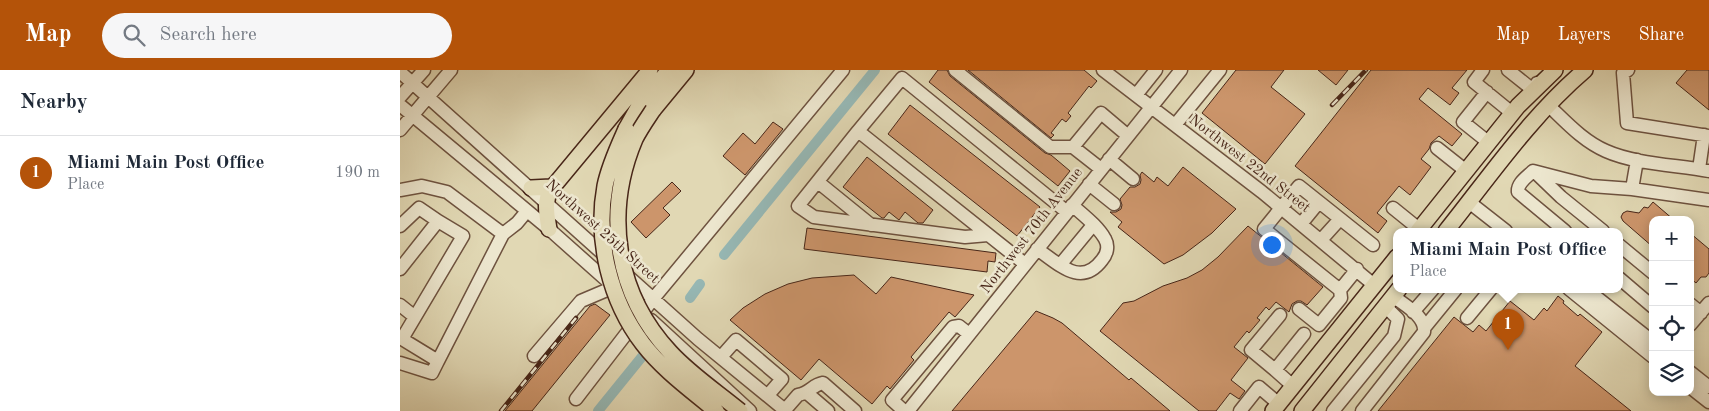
<!DOCTYPE html>
<html lang="en">
<head>
<meta charset="utf-8">
<style>
  body { margin:0; font-family:"Old Standard TT",serif; background:#f6f6f7; color:#1f2937 }
  .controls { position:absolute; right:15px; bottom:15px; display:grid; overflow:hidden; border-radius:10px; box-shadow:0 2px 12px #0003 }
  .controls button { width:45px; height:45px; display:grid; place-items:center; padding:0; border:0; border-bottom:1px solid #e0e1e3; background:#fff; color:#1f2937; font:25px sans-serif }
  .you { position:absolute; left:871px; top:174px; width:18px; height:18px; margin:-12px; border:4px solid #fff; border-radius:50%; background:#1a73e8; box-shadow:0 0 0 8px #1a73e833 }
  .badge { display:grid; place-items:center; width:32px; height:32px; border-radius:50%; background:#b45309; color:#fff; font-size:16px; font-weight:700 }
  .pin { position:absolute; translate:-50% -41px; filter:drop-shadow(0 1px 2px #0008) }
  .pin::after { content:''; position:absolute; top:26px; width:18px; height:15px; background:inherit; clip-path:polygon(0 0,100% 0,50% 100%) }
  .popup { position:absolute; left:993px; top:158px; width:230px; height:65px; box-sizing:border-box; display:grid; place-content:center; border-radius:10px; background:#fff; filter:drop-shadow(0 1px 4px #0005); font-size:16px; white-space:nowrap; color:#747a83 }
  .popup b { font-size:19px; color:#1f2937 }
  .popup::after { content:''; position:absolute; left:50%; top:100%; margin-left:-10px; border:10px solid transparent; border-top-color:#fff }
  .list { margin:0; padding:0; list-style:none }
  h2 { display:flex; justify-content:space-between; align-items:center; height:65px; margin:0; padding:0 20px; font-size:21px }
  h2 small { font-size:16px; font-weight:400; color:#747a83 }
  .list li { display:grid; grid-template-columns:32px 1fr auto; gap:15px; align-items:center; box-sizing:border-box; height:75px; padding:0 20px; border-top:1px solid #e0e1e3 }
  .list b { display:block; font-size:19px; white-space:nowrap }
  .list p { margin:0; font-size:16px; white-space:nowrap; color:#747a83 }
  .list em { font-size:16px; font-style:normal; color:#747a83 }
  .icon { flex:none; width:28px; height:28px; fill:none; stroke:currentColor; stroke-width:2; stroke-linecap:round; stroke-linejoin:round }
  .map { position:relative; flex:none; width:1309px; height:341px; overflow:hidden }
  header { display:flex; align-items:center; gap:30px; box-sizing:border-box; height:70px; padding:0 25px; background:#b45309; color:#fff }
  header strong { font-size:24px }
  nav { display:flex; gap:28px; margin-inline-start:auto; font-size:18px }
  .search { width:350px; height:45px; background:#f6f6f7; display:flex; align-items:center; gap:12px; box-sizing:border-box; padding:0 18px; border-radius:28px; color:#747a83; font-size:19px }
  main { display:flex }
  aside { flex:1; background:#fff }
  .map>svg:first-child { display:block }
  .lines { fill:none; stroke-linecap:round; stroke-linejoin:round }
  .canal { stroke:#96b8b5; stroke-width:10 }
  .building { fill:#cc956b; stroke:#482618 }
  .minor-casing { stroke:#6e523f; stroke-width:15 }
  .major-casing { stroke:#482618; stroke-width:18 }
  .minor { stroke:#ece6ce; stroke-width:12 }
  .major { stroke:#e1d8b4; stroke-width:15 }
  .rail-casing { stroke:#482618; stroke-width:4.5 }
  .rail { stroke:#ece6ce; stroke-width:2.5; stroke-dasharray:8; stroke-linecap:butt }
  .major-bridge-casing { stroke:#482618; stroke-width:18; stroke-linecap:butt }
  .major-bridge { stroke:#e1d8b4; stroke-width:15 }
  .labels { text-anchor:middle; stroke-width:5; stroke-linejoin:round; paint-order:stroke }
  .street-label { font-size:15px; fill:#482618; stroke:#ece6ce }
</style>
</head>
<body>
<header>
<strong>Map</strong>
<div class="search"><svg class="icon" aria-label="search" viewBox="0 0 24 24"><circle cx="10" cy="10" r="6"/><path d="M15 15l6 6"/></svg>Search here</div>
<nav><a>Map</a><a>Layers</a><a>Share</a></nav>
</header>
<main>
<aside>
<h2>Nearby<small></small></h2>
<ul class="list">
<li><span class="badge">1</span><div><b>Miami Main Post Office</b><p>Place</p></div><em>190 m</em></li>
</ul>
</aside>
<div class="map">
<svg width="1309" height="341" viewBox="0 0 1309 341">
  <rect width="100%" height="100%" fill="#e1d8b4"/>
  <filter id="stains"><feTurbulence type="fractalNoise" baseFrequency=".004" numOctaves="4"/><feColorMatrix values="0 0 0 0 .2 0 0 0 0 .09 0 0 0 0 .02 0 0 0 .5 -.17"/></filter>
  <radialGradient id="worn" r=".72"><stop offset=".6" stop-color="#630" stop-opacity="0"/><stop offset="1" stop-color="#630" stop-opacity=".3"/></radialGradient>
  <g class="lines">
    <path class="canal" d="M324,185L475,0
      M290,228L300,214
      M198,341L258,267"/>
  </g>
  <path class="building" d="M538,0H547L550,6L645,83L651,85L670,101L658,116L529,12Z
    M568,0H684L697,11L691,18L689,16L668,43L671,46L666,52L662,49L651,63L654,65L651,68Z
    M836,0H884L871,17L905,44L865,94L802,43Z
    M918,0H948L936,15Z
    M971,0H1067L1052,18L1059,23L1050,35L1028,18L1019,29L1062,64L1052,76L1039,66L1031,73L1029,79L1021,89L1031,97L1010,125L999,116L977,143L987,151L978,163L895,96Z
    M1287,0H1309V40L1276,13Z
    M510,35L640,137L617,166L488,64Z
    M373,52L383,59L345,105L323,86L343,63L355,74Z
    M467,87L533,140L523,153H518L505,142L499,150L489,142L484,148H482L443,117Z
    M783,97L836,139L812,163L783,185L764,194L718,157L722,152L710,142H716L721,139L722,135L720,129L730,117H735L740,114L741,110L740,105L742,102L754,112L757,107L768,116Z
    M272,112L281,121L263,138L270,145L246,168L231,152Z
    M1253,132L1274,150H1253V177L1223,151L1221,147L1223,143L1227,141L1239,143L1244,137L1248,138Z
    M848,156L923,217L907,235L901,231H897L892,234L889,242L876,232L869,240L866,237L857,248L860,250L849,263L847,261L834,277L848,288L831,310L845,321L839,329L830,323L816,341H799L700,261L723,233L734,231L763,216L787,208L802,200L818,187Z
    M407,158L596,183L595,192L588,191L587,202L404,179Z
    M1290,163L1309,179V203L1306,207H1301L1296,213L1290,208Z
    M454,205L476,224L491,207L574,225L555,247L549,242L511,287L514,290L490,319L487,316L472,334L419,289L401,310L330,250L343,238L365,224L388,214L412,208Z
    M1158,226L1164,231L1163,233L1178,246L1180,244L1202,262L1175,296L1231,341H978L1054,247L1073,262L1079,255L1086,261L1110,231L1134,250L1144,238L1147,241Z
    M195,234L210,245L132,341H105L190,236Z
    M636,241L653,248L662,253L729,310L731,308L770,341H552Z"/>
  <g class="lines">
    <g class="minor-casing">
      <path id="minor" d="M555,0L650,77H673L701,99
        M703,0L862,122L974,215
        M1083,0L1074,12L1112,43
        M1108,0L1133,20L1137,13
        M1228,0L1223,3L1227,53L1309,66
        M0,2L298,269L386,341
        M1087,22L1063,52L1088,72
        M736,25L756,0
        M0,27L24,0
        M0,35L149,159L213,216
        M1148,35C1166,52 1183,71 1206,81C1235,94 1277,95 1309,101
        M775,55L820,0
        M0,60L51,0
        M458,61L398,136L414,147L565,167L588,165
        M673,77L701,43L727,65
        M1037,78L1066,101
        M709,89L733,109
        M1299,99L1304,65
        M1135,102L1161,127L1203,161
        M418,112L471,155
        M689,114L714,134
        M1232,119L1237,90
        M0,120L22,116L47,122L103,164L117,153L127,141
        M1069,132L1106,161
        M993,138L1019,159
        M901,154L919,132
        M0,156L19,138L38,151
        M1165,161L1118,122C1117,113 1127,107 1133,101L1191,116L1232,119L1309,130
        M921,170L940,149
        M1219,175L1253,203
        M637,179C659,194 681,218 702,190C707,184 709,176 705,169C698,156 683,145 672,135
        M625,194L458,61L502,8L667,142
        M660,195L693,155
        M0,199L38,151L63,166L2,269L0,267
        M1219,208L1253,237
        M1169,219L1253,287
        M1186,219L1253,272
        M940,220L864,159L899,116L973,175
        M1290,234L1301,243
        M0,235L15,247
        M899,239L919,255L941,228L940,220L957,199
        M1013,242L1033,219
        M880,245L851,280L875,300L904,264
        M1067,248L1091,219
        M251,250L350,341
        M1290,255L1309,233
        M1025,257L1056,219
        M2,269L38,291L103,164
        M134,286L181,231L214,217
        M321,287L336,270L382,309L368,325
        M0,293L32,303L38,291
        M875,300L893,316
        M1290,302L1309,317
        M1290,317L1309,332
        M407,323L428,341
        M176,329L253,229L443,0
        M385,340L398,325C410,323 412,315 423,313L455,341
        M504,341L492,330L553,257L559,256L569,264
        M508,341L781,0
        M840,341L859,317L879,334
        M933,341L994,266L998,249L985,236
        M962,341L1024,262C1026,246 1004,235 993,226"/>
    </g>
    <g class="major-casing">
      <path id="major" d="M253,40L286,0
        M226,59L239,36L269,0
        M131,118L151,117
        M149,159C146,142 143,123 157,112L250,0
        M1018,161L1118,36L1155,0
        M1046,161C1090,106 1131,46 1185,0
        M873,341L997,187
        M902,341L999,219"/>
    </g>
    <use href="#minor" class="minor"/>
    <use href="#major" class="major"/>
    <g class="rail-casing">
      <path id="rail" d="M932,35L966,0
        M101,341L176,248"/>
    </g>
    <use href="#rail" class="rail"/>
    <g class="major-bridge-casing">
      <path id="major-bridge" d="M253,40C247,49 240,59 235,69C204,142 215,223 270,282C290,304 317,322 340,341
        M226,59C218,77 209,96 205,116C195,170 210,231 243,274C263,300 291,320 316,341"/>
    </g>
    <use href="#major-bridge" class="major-bridge"/>
  </g>
  <g class="labels">
    <g class="street-label">
      <text transform="translate(850 93) rotate(38)" y="5">Northwest 22nd Street</text>
      <text transform="translate(631 160) rotate(-52)" y="5">Northwest 70th Avenue</text>
      <text transform="translate(203 161) rotate(42)" y="5">Northwest 25th Street</text>
    </g>
  </g>
  <rect width="100%" height="100%" filter="url(#stains)"/>
  <rect width="100%" height="100%" fill="url(#worn)"/>
</svg>
<div class="controls">
<button>+</button>
<button>−</button>
<button><svg class="icon" aria-label="locate" viewBox="0 0 24 24"><circle cx="12" cy="12" r="6"/><path d="M12 2v4M12 18v4M2 12h4M18 12h4"/></svg></button>
<button><svg class="icon" aria-label="layers" viewBox="0 0 24 24"><path d="M12 4l9 5-9 5-9-5zM3 14l9 5 9-5"/></svg></button>
</div>
<div class="you"></div>
<div class="pin badge" style="left:1108px;top:280px">1</div>
<div class="popup"><b>Miami Main Post Office</b>Place</div>
</div>
</main>
</body>
</html>
